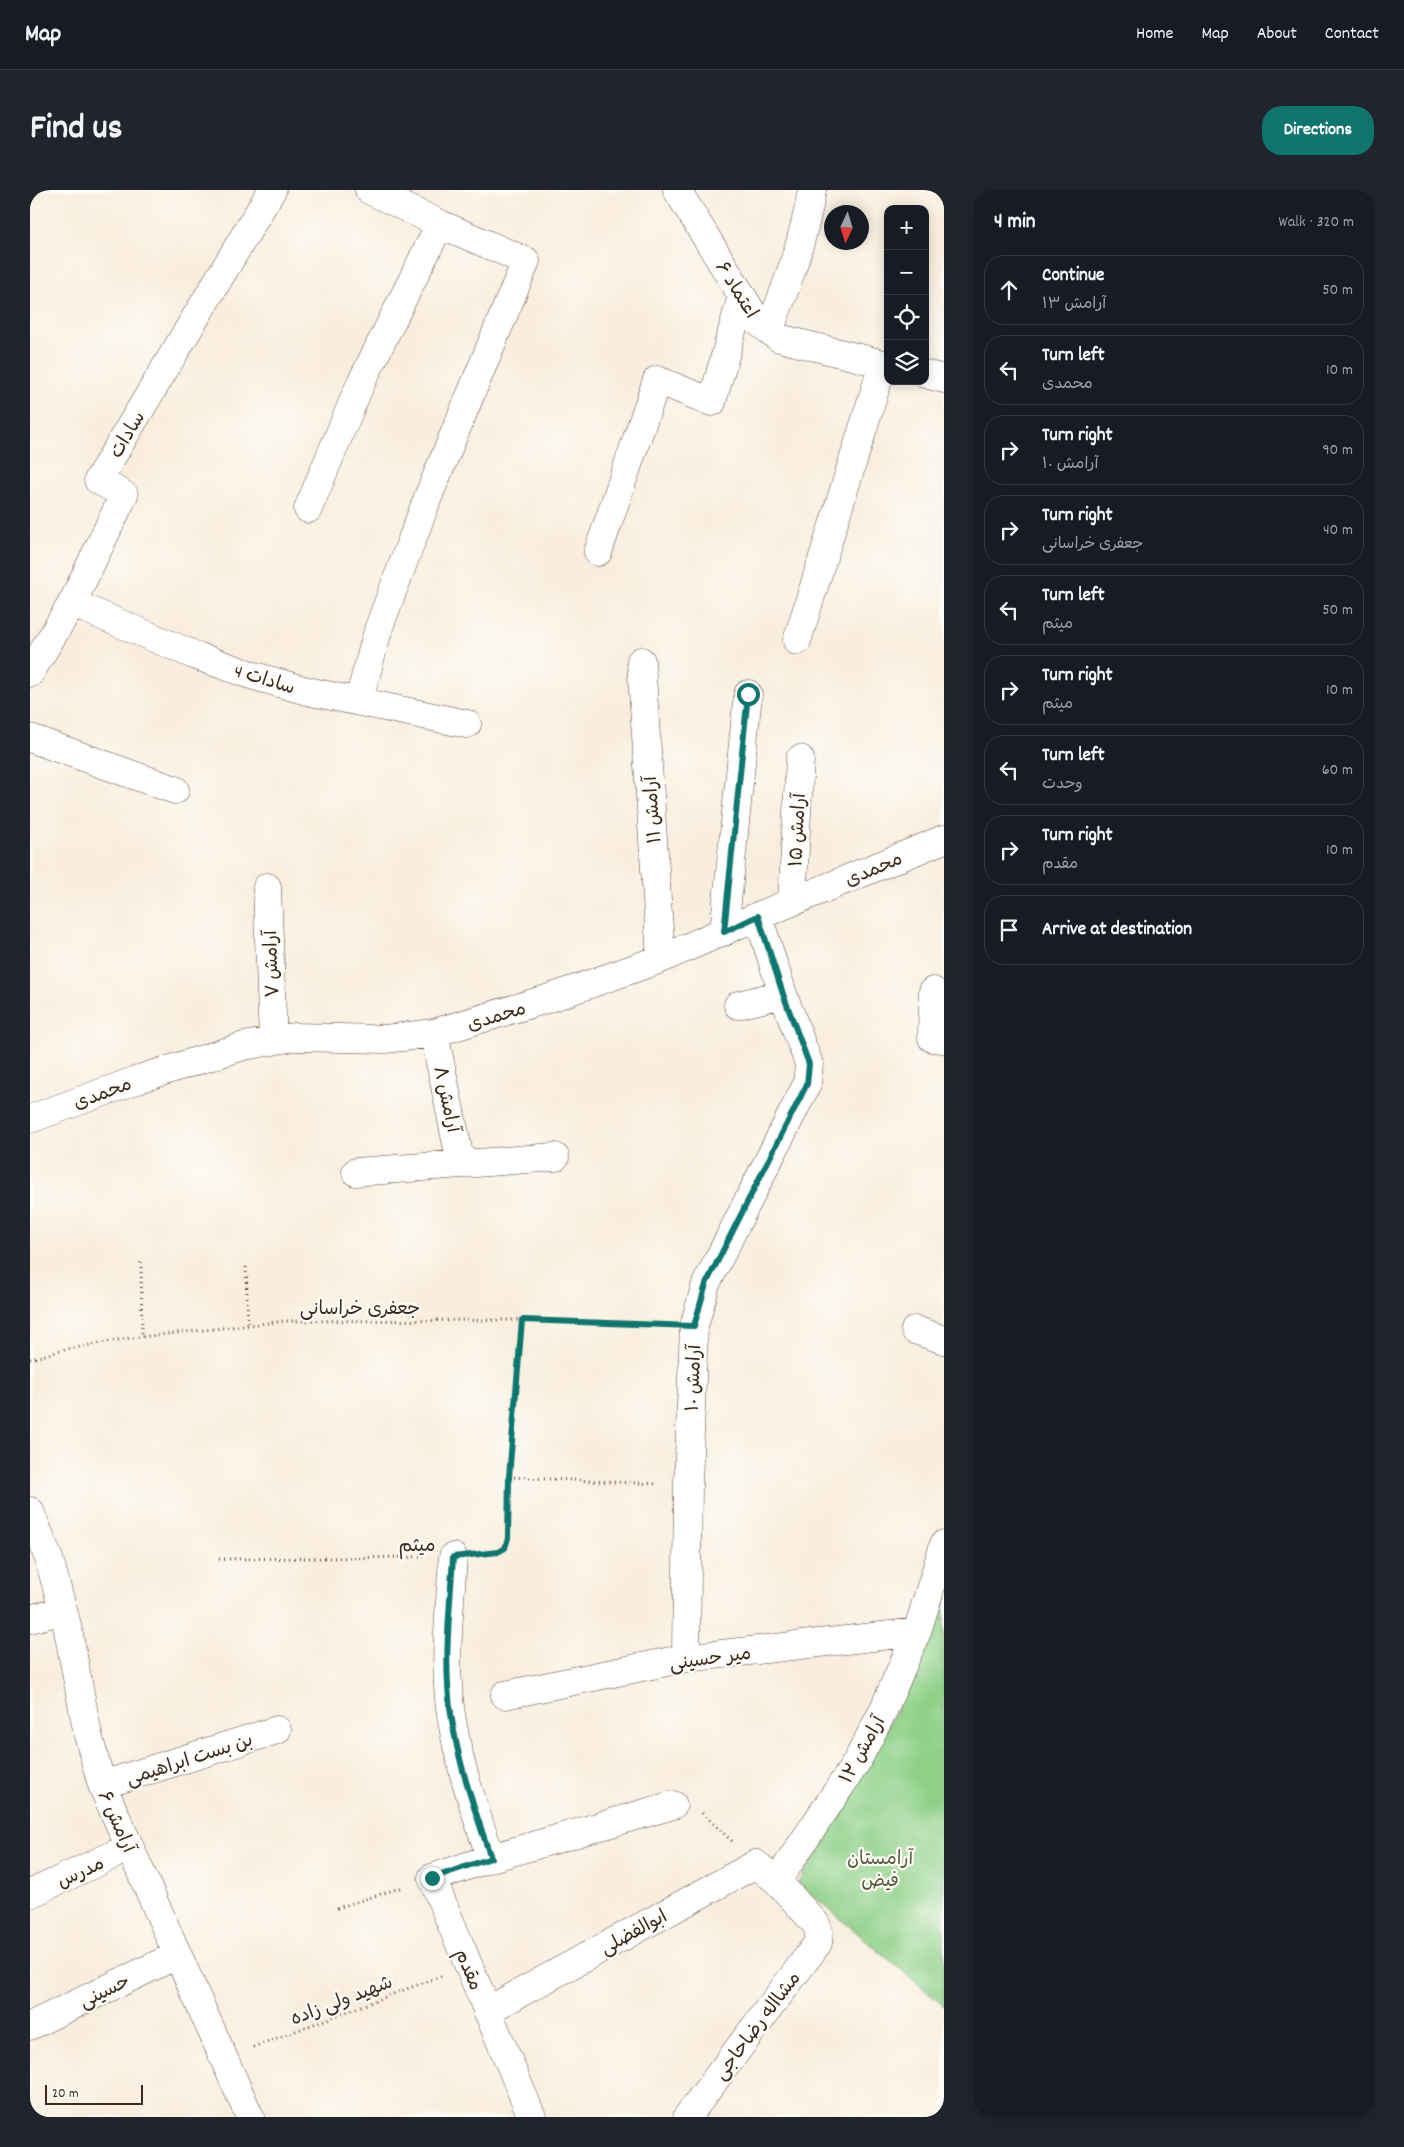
<!DOCTYPE html>
<html lang="en">
<head>
<meta charset="utf-8">
<style>
  body { margin:0; font-family:Dekko,"Playpen Sans Arabic",sans-serif; background:#20242c; color:#f1f3f6 }
  .controls { position:absolute; right:15px; top:15px; display:grid; overflow:hidden; border-radius:10px; box-shadow:0 2px 12px #0003 }
  .controls button { width:45px; height:45px; display:grid; place-items:center; padding:0; border:0; border-bottom:1px solid #363941; background:#171b24; color:#f1f3f6; font:25px sans-serif }
  .compass { position:absolute; left:794px; top:15px; width:45px; height:45px; border-radius:50%; background:#171b24; box-shadow:0 2px 12px #0003; rotate:184deg }
  .scale { position:absolute; left:15px; bottom:12px; width:98px; box-sizing:border-box; padding-left:5px; border:2px solid #3b2a1e; border-top:0; font-size:14px; line-height:18px; white-space:nowrap; color:#3b2a1e; -webkit-text-stroke:4px #fdfcf7; paint-order:stroke }
  .stop { position:absolute; width:15px; height:15px; margin:-11px; border:4px solid #0f766e; border-radius:50%; background:#fff }
  .stop.end { background:#0f766e; border-color:#fff; box-shadow:0 1px 5px #0008 }
  .list { margin:0; padding:0; list-style:none }
  h2 { display:flex; justify-content:space-between; align-items:center; height:65px; margin:0; padding:0 20px; font-size:21px }
  h2 small { font-size:16px; font-weight:400; color:#9ea1a6 }
  .list li { display:grid; grid-template-columns:32px 1fr auto; gap:15px; align-items:center; box-sizing:border-box; height:70px; margin:0 10px 10px; padding:0 10px; border:1px solid #363941; border-radius:20px }
  .list b { display:block; font-size:19px; white-space:nowrap }
  .list p { margin:0; font-size:16px; white-space:nowrap; color:#9ea1a6 }
  .list em { font-size:16px; font-style:normal; color:#9ea1a6 }
  .icon { flex:none; width:28px; height:28px; fill:none; stroke:currentColor; stroke-width:2; stroke-linecap:round; stroke-linejoin:round }
  .map { position:relative; flex:none; width:914px; height:1927px; overflow:hidden; border-radius:20px }
  header { display:flex; align-items:center; gap:30px; box-sizing:border-box; height:70px; padding:0 25px; background:#171b24; border-bottom:1px solid #363941 }
  header strong { font-size:24px }
  nav { display:flex; gap:28px; margin-inline-start:auto; font-size:18px }
  .intro { display:flex; align-items:center; justify-content:space-between; box-sizing:border-box; height:120px; padding:0 30px }
  h1 { margin:0; font-size:35px }
  .button { padding:12px 22px; border-radius:20px; background:#0f766e; color:#fff; font-size:18px; font-weight:700 }
  main { display:flex; gap:30px; padding:0 30px }
  aside { flex:1; background:#171b24; border-radius:20px; box-shadow:0 2px 12px #0003 }
  .map>svg:first-child { display:block }
  .green { fill:#8ed088; stroke:#647d53 }
  .lines { fill:none; stroke-linecap:round; stroke-linejoin:round }
  .minor-casing { stroke:#58473b; stroke-width:29 }
  .path { stroke:#58473b; stroke-width:3; stroke-dasharray:1 4; stroke-linecap:butt }
  .minor { stroke:#fff; stroke-width:28 }
  .route { stroke:#0f766e; stroke-width:6 }
  .labels { text-anchor:middle; stroke-width:4.5; stroke-linejoin:round; paint-order:stroke }
  .street-label { font-size:19px; fill:#3b2a1e; stroke:#fdfcf7 }
  .park-label { font-size:19px; fill:#545c3e; stroke:#fdfcf7 }
</style>
</head>
<body>
<header>
<strong>Map</strong>
<nav><a>Home</a><a>Map</a><a>About</a><a>Contact</a></nav>
</header>
<div class="intro"><h1>Find us</h1><a class="button">Directions</a></div>
<main>
<div class="map">
<svg width="914" height="1927" viewBox="0 0 914 1927">
  <rect width="100%" height="100%" fill="#fdfcf7"/>
  <filter id="ink" filterUnits="userSpaceOnUse"><feTurbulence type="fractalNoise" baseFrequency=".02" numOctaves="2"/><feDisplacementMap in="SourceGraphic" scale="10" xChannelSelector="R" yChannelSelector="G"/><feConvolveMatrix kernelMatrix="1 2 1 2 8 2 1 2 1" color-interpolation-filters="sRGB"/></filter>
  <filter id="wash" filterUnits="userSpaceOnUse"><feTurbulence type="fractalNoise" baseFrequency=".0096" numOctaves="4" result="noise"/><feDisplacementMap in="SourceGraphic" scale="20" xChannelSelector="R" yChannelSelector="G"/><feGaussianBlur stdDeviation="1.12" result="paint"/><feColorMatrix in="noise" values="0 0 0 0 0 0 0 0 0 0 0 0 0 0 0 0 0 1.4 0 .05"/><feComposite in="paint" operator="in"/></filter>
  <g filter="url(#wash)">
    <rect width="100%" height="100%" fill="#f9eede"/>
    <path class="green" d="M914,1402V1816L768,1693L867,1519Z"/>
  </g>
  <g filter="url(#ink)">
    <g class="lines">
      <g class="minor-casing">
        <path id="minor" d="M647,0L728,132L749,148L858,175
          M739,141C757,95 774,49 782,0
          M895,184L914,189
          M278,319L330,195L410,34
          M568,362L627,190L682,212L712,106
          M42,413L164,465L221,485L277,501L437,534
          M767,451L853,174
          M611,471L631,769
          M0,483L42,413L94,305L68,290L242,0
          M329,510L349,437L398,307L496,71L410,34L339,0
          M0,548L145,600
          M237,697L243,851
          M762,712L770,569
          M694,742L718,504
          M903,801L902,848L914,849
          M708,815L753,804
          M404,843L431,974
          M0,929L112,888L214,856L264,847L355,849L404,843L520,808L631,769L728,726L914,649
          M326,982L525,967
          M885,1140L914,1150
          M0,1321L19,1369L37,1435L58,1545L72,1595L220,1927
          M423,1367C420,1419 413,1473 421,1524C428,1573 445,1621 461,1668
          M0,1429L33,1420
          M656,1468L658,1295L664,1136L676,1094L777,894L779,874L753,804L728,726
          M475,1505L656,1468L887,1442
          M72,1595L247,1540
          M0,1704L100,1657
          M457,1821L726,1674L747,1691
          M0,1836L147,1765
          M502,1927L402,1688L461,1668L643,1615
          M657,1927L788,1753L789,1742L786,1734L747,1691L826,1573L852,1523L887,1442L914,1354"/>
      </g>
      <path class="path" d="M111,1072L112,1147
        M216,1077L218,1136
        M0,1169L38,1159L93,1149L255,1131L492,1130L634,1135
        M479,1287L628,1294
        M452,1364L469,1362L475,1358L478,1348L479,1287L492,1130
        M189,1369L394,1367
        M672,1623L704,1653
        M307,1718L373,1697
        M223,1857L411,1786"/>
      <use href="#minor" class="minor"/>
    </g>
  </g>
  <g class="lines" filter="url(#ink)">
    <path class="route" d="M402,1688L461,1668C445,1621 428,1573 421,1524C413,1473 420,1419 423,1367L468,1362L475,1358L478,1348L479,1287L492,1130L664,1136L676,1094L777,894L779,874L753,804L728,726L694,742L718,504"/>
  </g>
  <g class="labels">
    <g class="street-label">
      <text transform="translate(708 99) rotate(58)" y="7">اعتماد ۶</text>
      <text transform="translate(96 244) rotate(-59)" y="7">سادات</text>
      <text transform="translate(235 488) rotate(17)" y="7">سادات 4</text>
      <text transform="translate(621 620) rotate(-94)" y="7">آرامش ۱۱</text>
      <text transform="translate(766 640) rotate(-87)" y="7">آرامش ۱۵</text>
      <text transform="translate(843 678) rotate(-23)" y="7">محمدی</text>
      <text transform="translate(240 774) rotate(-92)" y="7">آرامش ۷</text>
      <text transform="translate(466 825) rotate(-17)" y="7">محمدی</text>
      <text transform="translate(72 902) rotate(-20)" y="7">محمدی</text>
      <text transform="translate(418 909) rotate(78)" y="7">آرامش ۸</text>
      <text x="330" y="1124">جعفری خراسانی</text>
      <text transform="translate(662 1188) rotate(-88)" y="7">آرامش ۱۰</text>
      <text transform="translate(387 1354) rotate(-1)" y="7">میثم</text>
      <text transform="translate(680 1467) rotate(-8)" y="7">میر حسینی</text>
      <text transform="translate(831 1559) rotate(-61)" y="7">آرامش ۱۲</text>
      <text transform="translate(159 1568) rotate(-18)" y="7">بن بست ابراهیمی</text>
      <text transform="translate(88 1631) rotate(66)" y="7">آرامش ۶</text>
      <text transform="translate(50 1681) rotate(-25)" y="7">مدرس</text>
      <text transform="translate(603 1741) rotate(-29)" y="7">ابوالفضلی</text>
      <text transform="translate(440 1779) rotate(67)" y="7">مقدم</text>
      <text transform="translate(74 1800) rotate(-26)" y="7">حسینی</text>
      <text transform="translate(311 1809) rotate(-21)" y="7">شهید ولی زاده</text>
      <text transform="translate(726 1835) rotate(-53)" y="7">مشااله رضاحاجی</text>
    </g>
    <g class="park-label">
      <text x="850" y="1674">آرامستان<tspan x="850" dy="22">فیض</tspan></text>
    </g>
  </g>
</svg>
<div class="controls">
<button>+</button>
<button>−</button>
<button><svg class="icon" aria-label="locate" viewBox="0 0 24 24"><circle cx="12" cy="12" r="6"/><path d="M12 2v4M12 18v4M2 12h4M18 12h4"/></svg></button>
<button><svg class="icon" aria-label="layers" viewBox="0 0 24 24"><path d="M12 4l9 5-9 5-9-5zM3 14l9 5 9-5"/></svg></button>
</div>
<svg class="compass" viewBox="-18 -18 36 36"><path d="M0-13l5 13h-10z" fill="#e53935"/><path d="M0 13l5-13h-10z" fill="#9ea1a6"/></svg>
<div class="scale">20 m</div>
<div class="stop" style="left:718px;top:504px"></div>
<div class="stop end" style="left:402px;top:1688px"></div>
</div>
<aside>
<h2>4 min<small>Walk · 320 m</small></h2>
<ul class="list">
<li><svg class="icon" aria-label="ahead" viewBox="0 0 24 24"><path d="M12 20V5M6 11l6-6 6 6"/></svg><div><b>Continue</b><p>آرامش ۱۳</p></div><em>50 m</em></li>
<li><svg class="icon" aria-label="left" viewBox="0 0 24 24"><path d="M17 20v-9H6M10 6l-5 5 5 5"/></svg><div><b>Turn left</b><p>محمدی</p></div><em>10 m</em></li>
<li><svg class="icon" aria-label="right" viewBox="0 0 24 24"><path d="M7 20v-9h11M14 6l5 5-5 5"/></svg><div><b>Turn right</b><p>آرامش ۱۰</p></div><em>90 m</em></li>
<li><svg class="icon" aria-label="right" viewBox="0 0 24 24"><path d="M7 20v-9h11M14 6l5 5-5 5"/></svg><div><b>Turn right</b><p>جعفری خراسانی</p></div><em>40 m</em></li>
<li><svg class="icon" aria-label="left" viewBox="0 0 24 24"><path d="M17 20v-9H6M10 6l-5 5 5 5"/></svg><div><b>Turn left</b><p>میثم</p></div><em>50 m</em></li>
<li><svg class="icon" aria-label="right" viewBox="0 0 24 24"><path d="M7 20v-9h11M14 6l5 5-5 5"/></svg><div><b>Turn right</b><p>میثم</p></div><em>10 m</em></li>
<li><svg class="icon" aria-label="left" viewBox="0 0 24 24"><path d="M17 20v-9H6M10 6l-5 5 5 5"/></svg><div><b>Turn left</b><p>وحدت</p></div><em>60 m</em></li>
<li><svg class="icon" aria-label="right" viewBox="0 0 24 24"><path d="M7 20v-9h11M14 6l5 5-5 5"/></svg><div><b>Turn right</b><p>مقدم</p></div><em>10 m</em></li>
<li><svg class="icon" aria-label="arrive" viewBox="0 0 24 24"><path d="M6 21V4h12l-3 4 3 4H6"/></svg><div><b>Arrive at destination</b></div></li>
</ul>
</aside>
</main>
</body>
</html>
